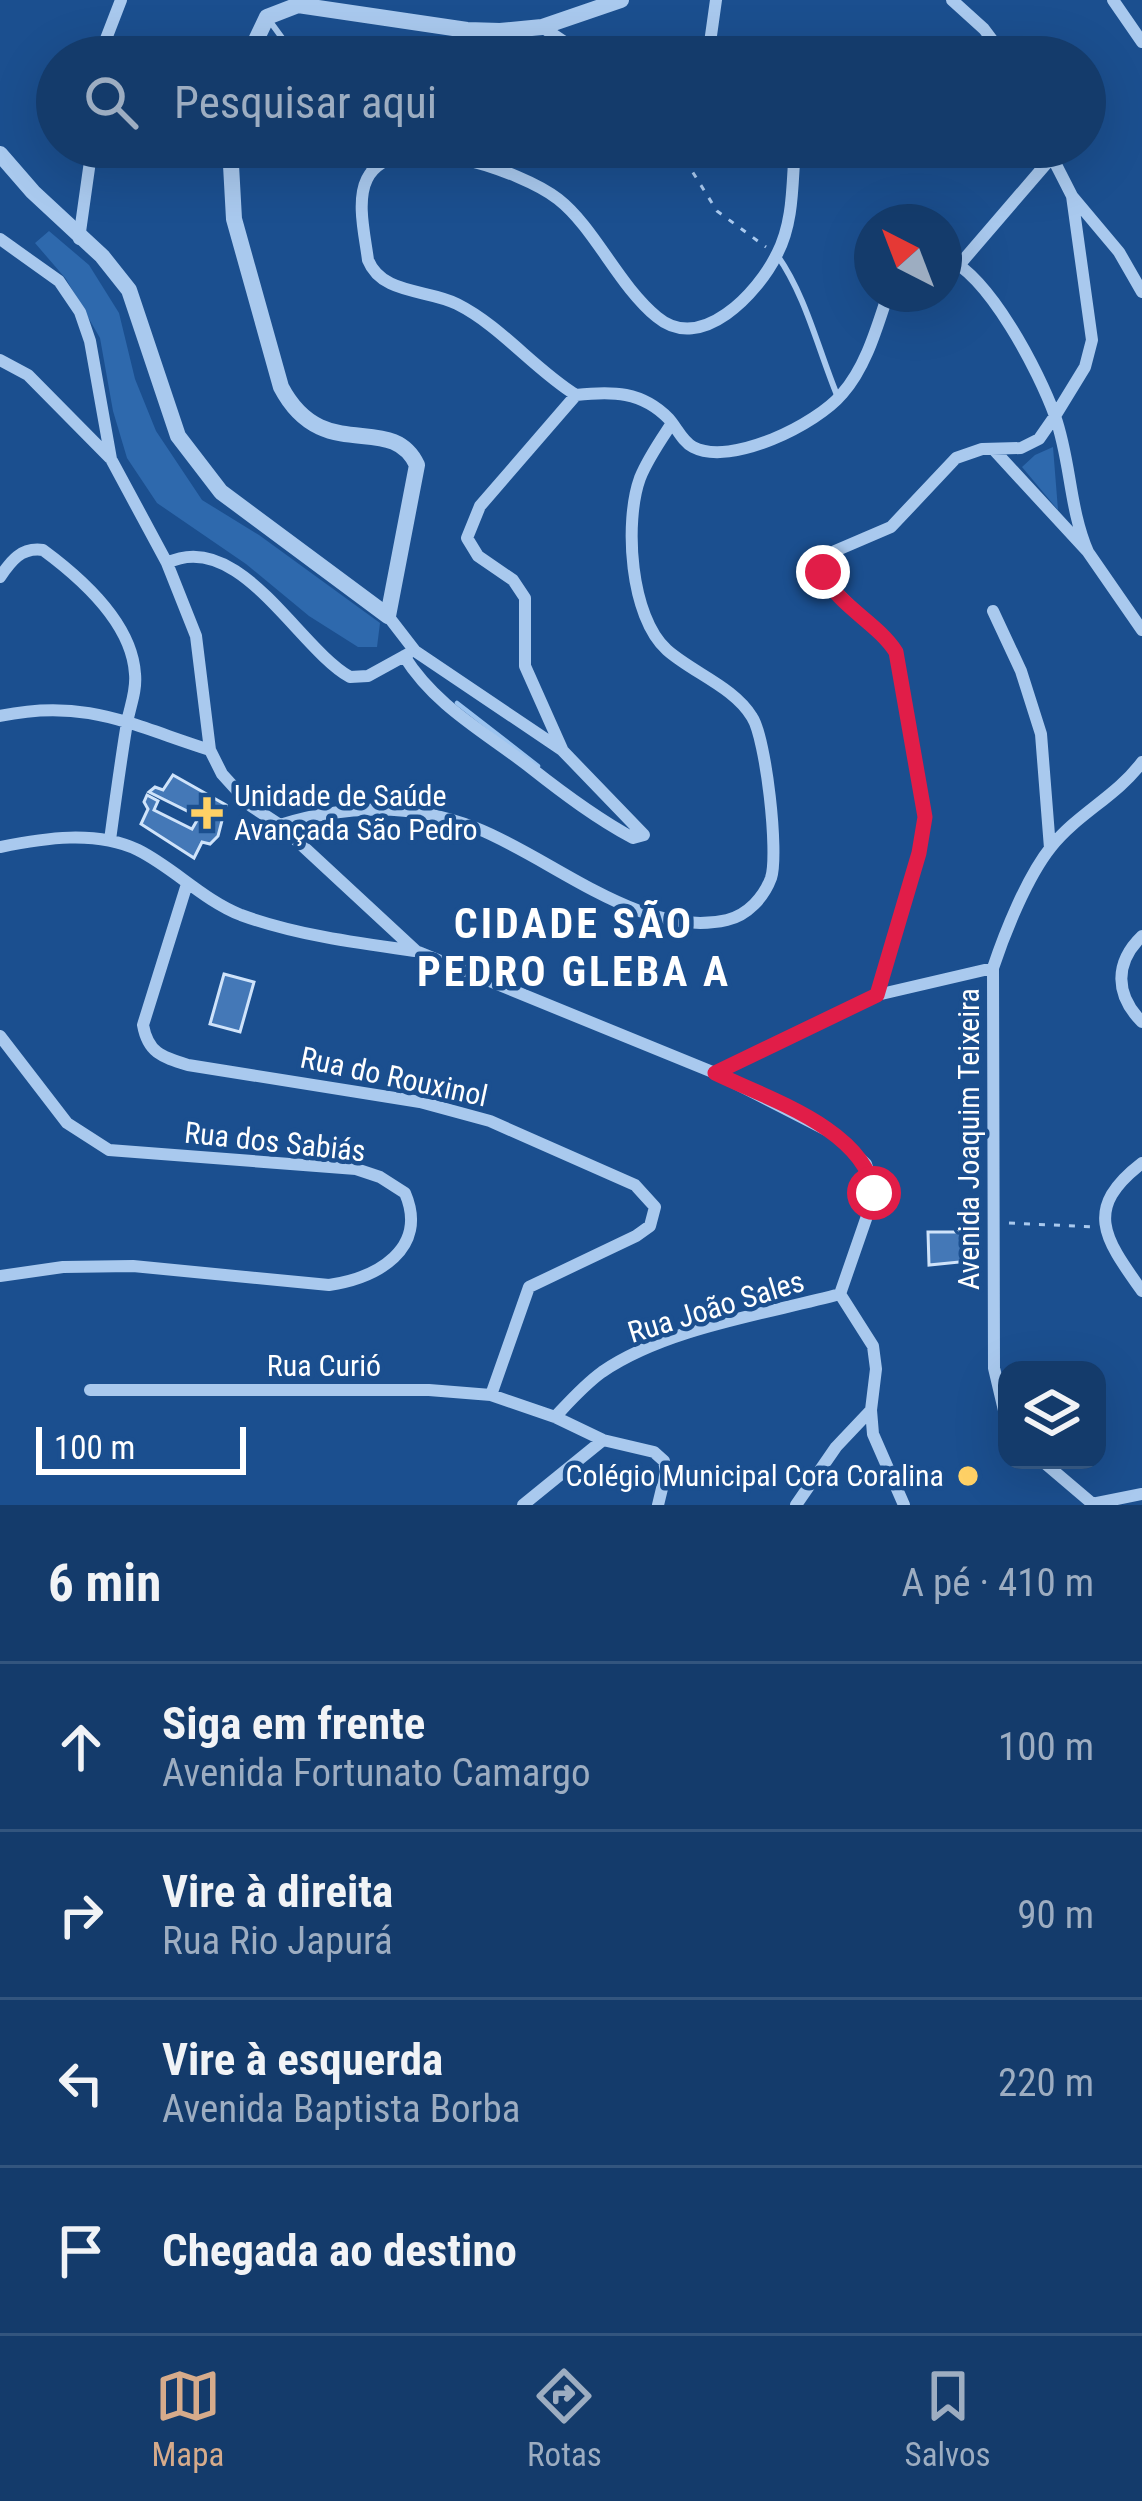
<!DOCTYPE html>
<html lang="pt">
<head>
<meta charset="utf-8">
<style>
  body { margin:0; font-family:"Roboto Condensed",sans-serif; background:#1d4271; color:#f1f3f6 }
  .controls { position:absolute; right:36px; bottom:36px; display:grid; overflow:hidden; border-radius:24px; box-shadow:0 12px 48px #0002 }
  .controls button { width:108px; height:108px; display:grid; place-items:center; padding:0; border:0; border-bottom:3px solid #33557e; background:#143b6b; color:#f1f3f6; font:60px sans-serif }
  .compass { position:absolute; left:854px; top:204px; width:108px; height:108px; border-radius:50%; background:#143b6b; box-shadow:0 12px 48px #0002; rotate:318deg }
  .scale { position:absolute; left:36px; bottom:30px; width:210px; box-sizing:border-box; padding-left:12px; border:6px solid #fff; border-top:0; font-size:33px; line-height:42px; white-space:nowrap; color:#fff; -webkit-text-stroke:9px #1b4f8f; paint-order:stroke }
  .stop { position:absolute; width:36px; height:36px; margin:-27px; border:9px solid #e11d48; border-radius:50%; background:#fff }
  .stop.end { background:#e11d48; border-color:#fff; box-shadow:0 3px 12px #0008 }
  .list { margin:0; padding:0; list-style:none }
  h2 { display:flex; justify-content:space-between; align-items:center; height:156px; margin:0; padding:0 48px; font-size:51px }
  h2 small { font-size:39px; font-weight:400; color:#9dadc1 }
  .list li { display:grid; grid-template-columns:78px 1fr auto; gap:36px; align-items:center; box-sizing:border-box; height:168px; padding:0 48px; border-top:3px solid #33557e }
  .list b { display:block; font-size:45px; white-space:nowrap }
  .list p { margin:0; font-size:39px; white-space:nowrap; color:#9dadc1 }
  .list em { font-size:39px; font-style:normal; color:#9dadc1 }
  .icon { flex:none; width:66px; height:66px; fill:none; stroke:currentColor; stroke-width:2; stroke-linecap:round; stroke-linejoin:round }
  .map { position:relative; flex:none; width:1142px; height:1505px; overflow:hidden }
  .search { position:absolute; background:#143b6b; box-shadow:0 12px 48px #0002; left:36px; right:36px; top:36px; height:132px; display:flex; align-items:center; gap:30px; box-sizing:border-box; padding:0 42px; border-radius:66px; color:#9dadc1; font-size:45px }
  .sheet { height:828px; background:#143b6b }
  nav { display:flex; justify-content:space-around; align-items:center; box-sizing:border-box; height:168px; border-top:3px solid #33557e; background:#143b6b; font-size:33px; color:#9dadc1 }
  nav a { display:grid; justify-items:center; gap:6px }
  nav .on { color:#d6ab8b }
  .map>svg:first-child { display:block }
  .green { fill:#2e69ad }
  .lines { fill:none; stroke-linecap:round; stroke-linejoin:round }
  .stream { stroke:#9cc4f0; stroke-width:4.5 }
  .building { fill:#4478b7; stroke:#cfe3fa; stroke-width:3 }
  .path { stroke:#a9c9ee; stroke-width:3; stroke-dasharray:6 9; stroke-linecap:butt }
  .service { stroke:#a9c9ee; stroke-width:6 }
  .minor { stroke:#a9c9ee; stroke-width:12 }
  .tertiary { stroke:#a9c9ee; stroke-width:16 }
  .route { stroke:#e11d48; stroke-width:15 }
  .poi-dot { fill:#ffd166; stroke:#1b4f8f; stroke-width:4.5 }
  .labels { text-anchor:middle; stroke-width:9; stroke-linejoin:round; paint-order:stroke }
  .poi-label { font-size:30px; fill:#fff; stroke:#1b4f8f; text-anchor:start }
  .street-label { font-size:30px; fill:#fff; stroke:#1b4f8f }
  .district-label { font-size:42px; font-weight:bold; letter-spacing:3px; fill:#fff; stroke:#1b4f8f }
</style>
</head>
<body>
<div class="map">
<svg width="1142" height="1505" viewBox="0 0 1142 1505">
  <rect width="100%" height="100%" fill="#1b4f8f"/>
  <path class="green" d="M49,231L89,265L119,313L135,379L156,431L202,500L259,535L380,623L377,647H358L309,616L246,564L157,503L127,458L113,411L100,338L66,279L35,243Z
    M1053,447L1058,510L1022,467L1035,455Z"/>
  <g class="lines">
    <path class="stream" d="M457,703L538,766"/>
  </g>
  <path class="building" d="M173,775L226,805L218,836L210,844L202,842L194,858L141,824L148,809L144,802L147,795L158,801L154,810L192,829L199,817L149,792L155,787L163,790Z
    M224,974L254,982L240,1032L210,1024Z
    M928,1232H971L970,1261L929,1265Z"/>
  <g class="lines">
    <path class="path" d="M677,147L717,211L766,247
      M1009,1223L1096,1227"/>
    <path class="service" d="M269,20L296,57
      M356,147L372,171
      M777,255C806,296 818,349 837,395"/>
    <path class="minor" d="M952,0L984,29L1005,57
      M1113,0L1142,42
      M542,27L587,57
      M99,57L121,0
      M708,57L716,0
      M855,57L889,51L922,57
      M795,147C792,182 794,222 777,254C758,293 701,354 657,317C618,285 595,228 558,199C522,171 394,125 367,179C356,201 365,236 368,260C382,295 428,289 457,304C501,326 534,369 576,395C612,391 642,391 669,419C677,428 682,441 693,447C731,467 817,424 842,394C866,367 877,327 888,294
      M1047,147L1072,196L1119,252L1142,292
      M0,239L59,281L80,312L90,341L111,459L167,563L196,636L210,750L222,774L251,806L280,825L416,951L715,1073L836,1135L866,1164L875,1193L840,1294L873,1346L876,1369L871,1410L873,1434L904,1505
      M79,239L92,147
      M944,257C989,274 1039,372 1055,416C1071,461 1069,508 1088,552
      M960,264L1052,157
      M0,360L28,375L110,458
      M994,450L1088,552L1142,630
      M167,563C239,528 298,648 350,677L368,676L408,654
      M0,577C11,561 21,547 43,550C81,578 132,623 135,674C137,693 128,711 126,729C120,766 115,803 110,840
      M993,611L1021,671L1041,734L1050,848
      M388,616L415,651L562,750L644,835L633,838C596,818 564,794 531,768C485,732 436,707 404,656
      M0,716C85,698 131,725 210,750
      M562,749L525,666V598L513,580L478,556L467,538L480,506L576,395
      M280,825C344,805 413,803 476,828C551,857 642,940 727,920C748,915 764,897 771,878C779,854 766,738 752,717C734,687 693,673 667,650C630,617 624,522 640,478C648,458 661,440 672,423
      M0,847C44,838 96,830 138,850C174,868 203,900 241,915C296,935 357,943 415,951
      M187,884L143,1025C148,1053 162,1057 188,1065L420,1102L490,1121L635,1185L655,1207L650,1226L636,1236L529,1287L491,1395
      M1142,936C1114,963 1115,995 1142,1022
      M877,995L919,853L925,817L896,652C878,624 823,593 824,564L835,551L891,527L956,458L982,449L1021,448L1039,439L1055,416L1085,367L1092,340L1072,196
      M0,1036L67,1123L109,1150L356,1169L380,1177L405,1193C429,1249 377,1278 329,1285L133,1266L63,1267L0,1276
      M715,1073L877,995L993,968
      M1142,1163C1082,1209 1105,1239 1142,1291
      M90,1390H429L491,1395L555,1417L603,1440L654,1452L664,1461L666,1472L658,1505
      M555,1417C570,1401 584,1385 602,1372C666,1328 766,1314 840,1294
      M1007,1423L994,1368L993,968C1005,932 1027,877 1051,847C1077,814 1117,796 1142,762
      M1041,1460L1094,1505
      M1092,1504L1142,1494
      M523,1505L603,1440
      M796,1505L836,1447L871,1410"/>
    <path class="tertiary" d="M248,57L267,17L298,5L467,30L500,31L542,27L621,0
      M0,154L33,192L102,256L129,290L178,436L221,492L388,616L417,465C391,410 323,467 281,387L234,219L230,147"/>
  </g>
  <g class="lines">
    <path class="route" d="M823,572C836,605 877,622 896,652L925,817L919,853L877,995L715,1073C766,1098 865,1129 874,1193"/>
  </g>
  <g class="poi-dot">
    <path d="M201 795h12v12h12v12h-12v12h-12v-12h-12v-12h12z"/>
    <circle cx="968" cy="1476" r="12"/>
  </g>
  <g class="labels">
    <g class="poi-label">
      <text x="234" y="806">Unidade de Saúde<tspan x="234" dy="34">Avançada São Pedro</tspan></text>
      <text x="944" y="1486" text-anchor="end">Colégio Municipal Cora Coralina</text>
    </g>
    <g class="street-label">
      <text transform="translate(394 1077) rotate(12)" y="10">Rua do Rouxinol</text>
      <text transform="translate(969 1139) rotate(-90)" y="10">Avenida Joaquim Teixeira</text>
      <text transform="translate(275 1142) rotate(6)" y="10">Rua dos Sabiás</text>
      <text transform="translate(716 1307) rotate(-17)" y="10">Rua João Sales</text>
      <text x="324" y="1376">Rua Curió</text>
    </g>
    <g class="district-label">
      <text x="574" y="938">CIDADE SÃO<tspan x="574" dy="48">PEDRO GLEBA A</tspan></text>
    </g>
  </g>
</svg>
<div class="controls">
<button><svg class="icon" aria-label="layers" viewBox="0 0 24 24"><path d="M12 4l9 5-9 5-9-5zM3 14l9 5 9-5"/></svg></button>
</div>
<svg class="compass" viewBox="-18 -18 36 36"><path d="M0-13l5 13h-10z" fill="#e53935"/><path d="M0 13l5-13h-10z" fill="#9dadc1"/></svg>
<div class="scale">100 m</div>
<div class="stop" style="left:874px;top:1193px"></div>
<div class="stop end" style="left:823px;top:572px"></div>
<div class="search"><svg class="icon" aria-label="search" viewBox="0 0 24 24"><circle cx="10" cy="10" r="6"/><path d="M15 15l6 6"/></svg>Pesquisar aqui</div>
</div>
<section class="sheet">
<h2>6 min<small>A pé · 410 m</small></h2>
<ul class="list">
<li><svg class="icon" aria-label="ahead" viewBox="0 0 24 24"><path d="M12 20V5M6 11l6-6 6 6"/></svg><div><b>Siga em frente</b><p>Avenida Fortunato Camargo</p></div><em>100 m</em></li>
<li><svg class="icon" aria-label="right" viewBox="0 0 24 24"><path d="M7 20v-9h11M14 6l5 5-5 5"/></svg><div><b>Vire à direita</b><p>Rua Rio Japurá</p></div><em>90 m</em></li>
<li><svg class="icon" aria-label="left" viewBox="0 0 24 24"><path d="M17 20v-9H6M10 6l-5 5 5 5"/></svg><div><b>Vire à esquerda</b><p>Avenida Baptista Borba</p></div><em>220 m</em></li>
<li><svg class="icon" aria-label="arrive" viewBox="0 0 24 24"><path d="M6 21V4h12l-3 4 3 4H6"/></svg><div><b>Chegada ao destino</b></div></li>
</ul>
</section>
<nav>
<a class="on"><svg class="icon" aria-label="map" viewBox="0 0 24 24"><path d="M3 6l6-2 6 2 6-2v14l-6 2-6-2-6 2zM9 4v14M15 6v14"/></svg>Mapa</a>
<a><svg class="icon" aria-label="directions" viewBox="0 0 24 24"><path d="M12 3l9 9-9 9-9-9zM9 14v-3h6M13 9l2 2-2 2"/></svg>Rotas</a>
<a><svg class="icon" aria-label="saved" viewBox="0 0 24 24"><path d="M7 4h10v16l-5-4-5 4z"/></svg>Salvos</a>
</nav>
</body>
</html>
